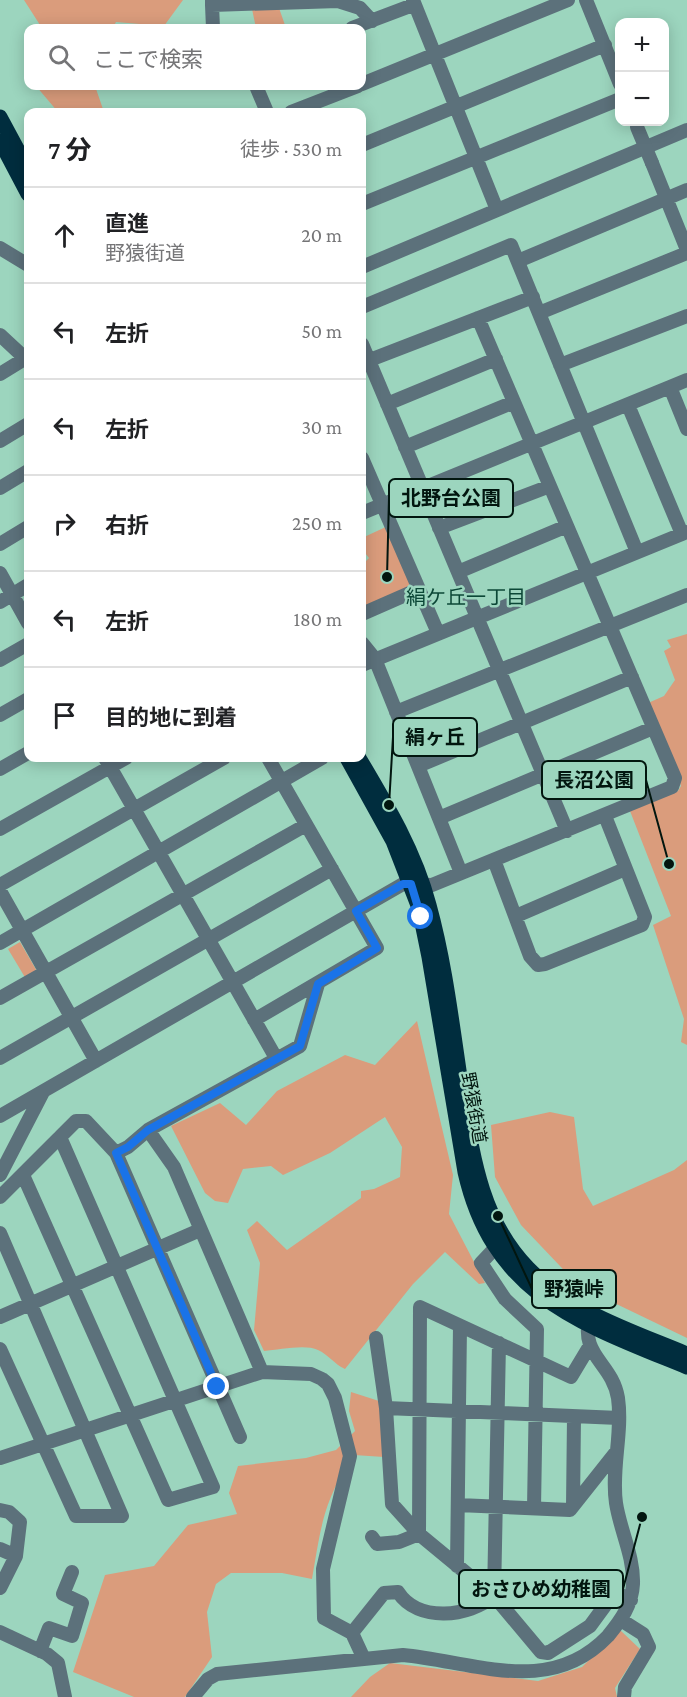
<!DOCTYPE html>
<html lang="ja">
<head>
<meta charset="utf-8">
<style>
  body { margin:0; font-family:"Crimson Pro","Noto Sans JP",serif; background:#f6f6f6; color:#202124 }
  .controls { position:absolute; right:18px; top:18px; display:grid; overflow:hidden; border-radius:12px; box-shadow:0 3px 15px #0003 }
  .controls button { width:54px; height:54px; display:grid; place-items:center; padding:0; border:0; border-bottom:2px solid #e0e0e0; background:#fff; color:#202124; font:30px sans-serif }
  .stop { position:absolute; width:18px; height:18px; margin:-14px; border:4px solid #1a73e8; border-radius:50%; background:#fff }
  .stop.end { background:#1a73e8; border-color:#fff; box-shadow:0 2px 6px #0008 }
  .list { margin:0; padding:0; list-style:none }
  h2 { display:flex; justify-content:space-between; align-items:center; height:78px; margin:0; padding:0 24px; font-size:26px }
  h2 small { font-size:20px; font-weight:400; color:#757577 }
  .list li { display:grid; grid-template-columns:39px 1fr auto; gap:18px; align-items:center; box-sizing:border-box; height:96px; padding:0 24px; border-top:2px solid #e0e0e0 }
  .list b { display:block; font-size:22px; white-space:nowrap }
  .list p { margin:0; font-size:20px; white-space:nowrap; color:#757577 }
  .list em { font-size:20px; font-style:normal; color:#757577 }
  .icon { flex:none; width:33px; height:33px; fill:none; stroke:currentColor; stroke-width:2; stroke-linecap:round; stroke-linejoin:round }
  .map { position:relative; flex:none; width:687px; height:1697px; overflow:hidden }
  .search { position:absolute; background:#fff; box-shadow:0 3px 15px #0003; left:24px; top:24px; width:342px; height:66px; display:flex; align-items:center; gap:15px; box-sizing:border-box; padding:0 21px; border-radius:12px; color:#757577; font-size:22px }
  .panel { position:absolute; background:#fff; box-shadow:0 3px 15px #0003; left:24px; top:108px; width:342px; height:654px; border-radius:12px }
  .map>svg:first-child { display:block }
  .green { fill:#da9c7c }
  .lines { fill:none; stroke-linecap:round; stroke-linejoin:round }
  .minor { stroke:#5c717b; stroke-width:14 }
  .major { stroke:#002d3e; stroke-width:15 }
  .minor-bridge { stroke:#5c717b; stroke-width:14 }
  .route { stroke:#1a73e8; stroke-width:8 }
  .labels { text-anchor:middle; stroke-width:5; stroke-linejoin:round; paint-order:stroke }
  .street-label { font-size:18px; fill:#02160f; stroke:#9cd5be }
  .neighbourhood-label { font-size:20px; fill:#0b4736; stroke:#9cd5be }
  .leader { fill:none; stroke:#02160f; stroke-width:2 }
  .callout-dot { fill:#02160f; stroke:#9cd5be; stroke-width:2 }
  .callout { fill:#9cd5be; stroke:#02160f; stroke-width:2 }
  .callout-label { font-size:20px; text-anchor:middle; font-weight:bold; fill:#02160f }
</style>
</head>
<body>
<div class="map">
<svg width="687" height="1697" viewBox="0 0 687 1697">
  <rect width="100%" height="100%" fill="#9cd5be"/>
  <path class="green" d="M24,0H183L164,26L116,22L113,28H38L40,25Z
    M279,8L286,28H256L252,9Z
    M36,86H95L104,112H58Z
    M390,525L419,589L362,614V565L369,558L362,549V538Z
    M687,634V1045L681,1042L684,1019L653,925L671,916L630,811L678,791L681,786L648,703L664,696L675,680L664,651L671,647L667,640Z
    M20,942L38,973L26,979L8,949Z
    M417,1021L453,1175L449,1214L485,1283L479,1284L445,1252L413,1284L345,1369C334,1364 329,1355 318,1350C305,1344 279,1350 264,1351L254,1330L260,1263L247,1230L257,1221L287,1250L361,1198V1191L374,1189L400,1177L402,1147L385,1117L330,1153L283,1175L271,1166L243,1169L228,1203L215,1201L205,1193L171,1126L220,1103L246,1125L277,1091L345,1055L375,1065Z
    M550,1112L574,1117L583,1189L593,1206L674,1170L687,1160V1338L579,1286L521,1225L495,1177L491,1125Z
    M351,1392L379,1401L384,1457L354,1455C323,1501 321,1527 312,1579L282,1573H231L216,1584L207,1612L212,1657L185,1697H134L73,1672L105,1575L154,1566L188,1525L237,1514L229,1493L238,1466L306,1458L336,1450L355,1431L349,1411Z
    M620,1630L640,1649L615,1688L617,1697H351L370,1677L390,1663L538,1681L582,1667Z"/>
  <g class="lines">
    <path class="minor" d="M212,0V5L338,1L360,8L372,21
      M413,0L497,210
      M586,0L620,84
      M212,5L213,28
      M352,28L413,5
      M362,84L568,0
      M256,86L267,112
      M291,112L358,86
      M362,145L605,45
      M652,163L687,250
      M362,204L620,99
      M0,248L28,265
      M518,261L687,190
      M362,267L687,130
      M362,307L511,245L637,552
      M539,313L687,253
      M0,335L28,361
      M362,344L567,831
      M362,363L533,297
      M560,365L687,316
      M0,374L26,358
      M687,380L670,387L687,429
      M387,404L496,359
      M628,405L682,534
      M0,441L28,424
      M405,447L514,402
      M362,458L438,633
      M0,488L28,471
      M362,513L670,387
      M439,528L550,486
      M0,544L28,527
      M458,572L567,526
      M0,573L28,623
      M0,602L28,585
      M362,614L419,589
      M362,643L375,659L461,873
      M0,660L28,644
      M362,665L687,532
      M396,712L687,595
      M0,715L28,699
      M105,758L276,1058
      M268,758L377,948
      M418,766L632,677
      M0,769L28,753
      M439,818L653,728
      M0,829L126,758
      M494,860L530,956L538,965L545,964L642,925L645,917L605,816
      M0,885L224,758
      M0,891L96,1061
      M516,916L625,869
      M0,943L322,758
      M0,998L306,825
      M254,1020L377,948
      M0,1058L332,869
      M0,1116L403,884L432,885L672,787L675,778L478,318
      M116,1153L128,1147L148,1130
      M0,1175L43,1092
      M23,1175L168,1500L213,1487L60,1137
      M0,1197L76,1121H86L116,1153L240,1437
      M0,1233L122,1516H76L0,1349
      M496,1247L481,1263L505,1299L537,1329L534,1508
      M0,1317L200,1230
      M499,1343L494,1596L541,1652L548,1653L590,1626L612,1596L619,1594L631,1600
      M262,1372L174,1167L148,1130L300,1046L318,984
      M386,1408L619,1418
      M0,1458L262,1372L311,1374L322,1379L328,1384L335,1398L350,1456L323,1569L324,1618L352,1633L364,1659
      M458,1505L570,1510L616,1452
      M573,1506L574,1417
      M0,1510L9,1512L20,1522L16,1556L0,1588
      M419,1534L420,1307L571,1377L589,1347
      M372,1537L377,1544L399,1542L419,1534
      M0,1549L16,1556
      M457,1566L460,1326
      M621,1620L643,1634L649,1647L625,1687L624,1697
      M0,1632L47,1654L58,1663L65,1697
      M352,1633L384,1593L398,1592C418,1623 469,1617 494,1596L419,1534L392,1504L386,1408L376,1338
      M40,1651L49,1628L72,1636L82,1603L63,1594L72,1572
      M193,1697L208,1679L217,1674L403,1655C475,1662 550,1697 608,1636C621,1620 632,1605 633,1584C634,1556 620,1530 616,1503C611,1469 623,1433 618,1398C612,1362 579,1356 590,1316"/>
    <path class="major" d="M0,117L28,169
      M0,141L28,194
      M347,758L393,841L419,908L429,957L465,1172C493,1296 582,1324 687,1367
      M359,758C387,805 415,852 429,905C445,963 452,1024 461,1084C472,1150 479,1218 528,1268C571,1312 632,1331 687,1354"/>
    <path class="minor-bridge" d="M637,127L652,163"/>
  </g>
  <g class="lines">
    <path class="route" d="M217,1387L116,1153L128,1147L148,1130L300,1046L318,984L377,948L356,911L403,884H411L421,917"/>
  </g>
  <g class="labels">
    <g class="street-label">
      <text transform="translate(474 1108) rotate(80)" y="6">野猿街道</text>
    </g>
    <g class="neighbourhood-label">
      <text x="466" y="604">絹ケ丘一丁目</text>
    </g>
  </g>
  <path class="leader" d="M387 577L389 498M389 805L393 737M669 864L646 780M498 1216L532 1289M642 1517L623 1589"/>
  <g class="callout-dot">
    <circle cx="387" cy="577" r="6"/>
    <circle cx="389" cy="805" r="6"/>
    <circle cx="669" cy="864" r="6"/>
    <circle cx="498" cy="1216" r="6"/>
    <circle cx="642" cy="1517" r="6"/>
  </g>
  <g class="callout">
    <rect x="389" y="479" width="124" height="38" rx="6"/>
    <rect x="393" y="718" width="84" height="38" rx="6"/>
    <rect x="542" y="761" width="104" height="38" rx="6"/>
    <rect x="532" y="1270" width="84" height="38" rx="6"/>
    <rect x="459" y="1570" width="164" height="38" rx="6"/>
  </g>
  <g class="callout-label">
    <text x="451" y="505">北野台公園</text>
    <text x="435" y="744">絹ヶ丘</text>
    <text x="594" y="787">長沼公園</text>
    <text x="574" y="1296">野猿峠</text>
    <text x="541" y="1596">おさひめ幼稚園</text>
  </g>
</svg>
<div class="controls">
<button>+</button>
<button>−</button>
</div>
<div class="stop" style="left:421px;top:917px"></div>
<div class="stop end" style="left:217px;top:1387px"></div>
<div class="search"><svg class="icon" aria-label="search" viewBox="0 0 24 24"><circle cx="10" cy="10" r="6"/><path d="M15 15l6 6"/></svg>ここで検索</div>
<section class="panel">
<h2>7 分<small>徒歩 · 530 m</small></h2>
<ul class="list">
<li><svg class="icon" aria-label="ahead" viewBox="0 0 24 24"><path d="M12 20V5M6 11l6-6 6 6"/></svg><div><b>直進</b><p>野猿街道</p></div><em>20 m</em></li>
<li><svg class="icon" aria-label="left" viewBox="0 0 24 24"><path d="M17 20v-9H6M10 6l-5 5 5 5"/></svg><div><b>左折</b></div><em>50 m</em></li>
<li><svg class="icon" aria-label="left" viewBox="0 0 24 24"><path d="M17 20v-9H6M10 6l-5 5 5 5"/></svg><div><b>左折</b></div><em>30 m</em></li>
<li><svg class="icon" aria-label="right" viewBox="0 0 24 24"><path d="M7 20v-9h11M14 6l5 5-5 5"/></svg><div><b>右折</b></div><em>250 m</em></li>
<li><svg class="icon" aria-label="left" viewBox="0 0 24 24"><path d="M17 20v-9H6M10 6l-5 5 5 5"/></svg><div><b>左折</b></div><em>180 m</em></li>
<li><svg class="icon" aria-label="arrive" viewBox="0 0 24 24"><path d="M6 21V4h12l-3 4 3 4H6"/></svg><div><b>目的地に到着</b></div></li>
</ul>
</section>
</div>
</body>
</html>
